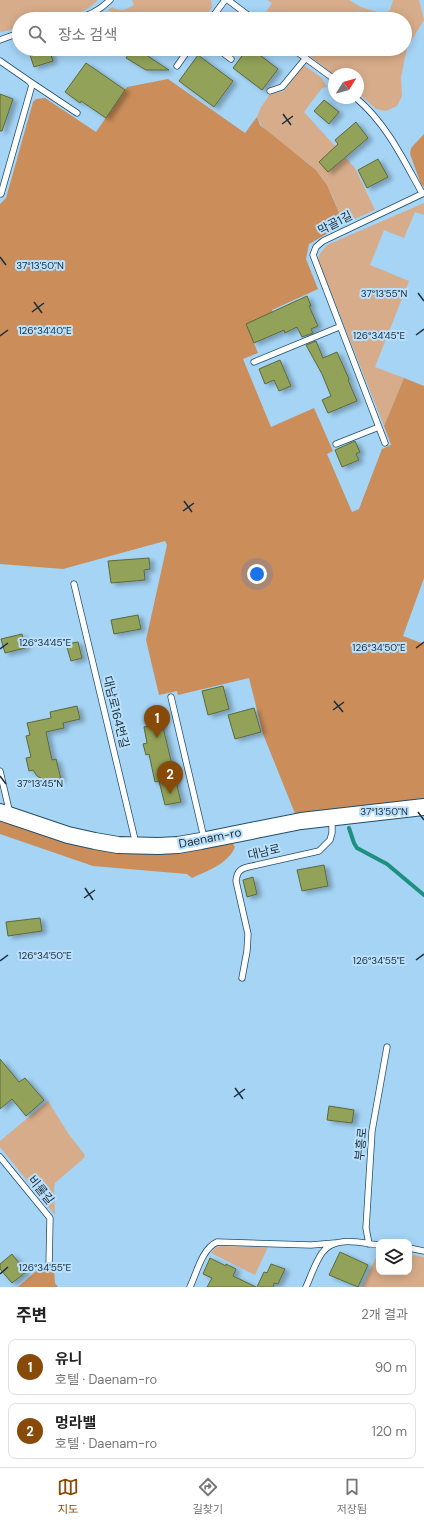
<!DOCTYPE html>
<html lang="ko">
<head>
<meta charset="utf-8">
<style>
  body { margin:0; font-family:"DM Sans","Noto Sans KR",sans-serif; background:#f6f6f6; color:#222 }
  .controls { position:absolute; right:12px; bottom:12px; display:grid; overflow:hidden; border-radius:8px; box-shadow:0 2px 10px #0003 }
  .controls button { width:36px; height:36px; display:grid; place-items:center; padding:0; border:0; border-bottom:1px solid #e0e0e0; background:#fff; color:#222; font:20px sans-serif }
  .compass { position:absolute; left:328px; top:68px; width:36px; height:36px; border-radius:50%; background:#fff; box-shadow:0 2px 10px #0003; rotate:53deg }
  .you { position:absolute; left:257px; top:574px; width:14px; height:14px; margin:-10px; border:3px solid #fff; border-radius:50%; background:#1a73e8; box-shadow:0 0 0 6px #1a73e833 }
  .badge { display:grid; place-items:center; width:26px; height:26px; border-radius:50%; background:#874a08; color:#fff; font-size:13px; font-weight:700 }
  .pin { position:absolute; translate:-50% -33px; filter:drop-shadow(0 1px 2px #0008) }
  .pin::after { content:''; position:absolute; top:21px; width:14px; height:12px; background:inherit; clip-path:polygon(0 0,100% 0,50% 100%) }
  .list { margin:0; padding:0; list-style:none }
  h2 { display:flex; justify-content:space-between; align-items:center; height:52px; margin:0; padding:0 16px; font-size:17px }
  h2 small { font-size:13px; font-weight:400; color:#767676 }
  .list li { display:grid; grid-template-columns:26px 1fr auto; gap:12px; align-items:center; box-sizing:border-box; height:56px; margin:0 8px 8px; padding:0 8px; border:1px solid #e0e0e0; border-radius:8px }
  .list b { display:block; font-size:15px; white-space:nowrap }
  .list p { margin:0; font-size:13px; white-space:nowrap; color:#767676 }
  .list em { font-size:13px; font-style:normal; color:#767676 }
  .icon { flex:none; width:22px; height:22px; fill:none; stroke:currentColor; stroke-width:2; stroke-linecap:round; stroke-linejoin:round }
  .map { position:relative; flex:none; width:424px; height:1287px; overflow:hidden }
  .search { position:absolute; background:#fff; box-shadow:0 2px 10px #0003; left:12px; right:12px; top:12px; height:44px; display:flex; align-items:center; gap:10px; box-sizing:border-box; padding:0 14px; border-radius:22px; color:#767676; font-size:15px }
  .sheet { height:180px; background:#fff }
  nav { display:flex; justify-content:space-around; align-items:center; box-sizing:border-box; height:56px; border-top:1px solid #e0e0e0; background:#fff; font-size:11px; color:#767676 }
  nav a { display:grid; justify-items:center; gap:2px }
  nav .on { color:#874a08 }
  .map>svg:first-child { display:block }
  .green { fill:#d7ac8a }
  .forest { fill:#cb8d5a }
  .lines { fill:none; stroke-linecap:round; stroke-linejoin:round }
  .stream { stroke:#1d917f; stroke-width:4 }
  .building { fill:#92a258; stroke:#5d683a; filter:url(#shadow) }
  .lane-casing { stroke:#214d69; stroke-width:7 }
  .secondary-casing { stroke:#214d69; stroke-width:18 }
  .lane { stroke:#fff; stroke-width:5.5 }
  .secondary { stroke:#fff; stroke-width:16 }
  .ticks { fill:none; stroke:#1c2e3b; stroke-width:1.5 }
  .labels { text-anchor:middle; stroke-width:4; stroke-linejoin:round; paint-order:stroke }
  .street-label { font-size:12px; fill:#1c2e3b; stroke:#bae0fb }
  .ticks-label { font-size:10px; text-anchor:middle; fill:#1c2e3b; stroke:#bae0fb; stroke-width:4; stroke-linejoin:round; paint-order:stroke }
</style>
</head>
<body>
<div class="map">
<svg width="424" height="1287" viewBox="0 0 424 1287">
  <defs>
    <filter id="shadow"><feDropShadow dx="4.5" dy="2.5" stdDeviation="2" flood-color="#0004"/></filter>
  </defs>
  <rect width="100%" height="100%" fill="#a5d4f5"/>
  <path class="green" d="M0,0H98C77,22 47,19 19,19V28L1,32L0,30Z
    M132,0H211L212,7L204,19H122L108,10L112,7C121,12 125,10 134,5Z
    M267,0H349L361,7L383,14L390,10L393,0H419L424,20L407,48L401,77L402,96L397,106L386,111L376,109L358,93V74L334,75L301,49H405V19H267L264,15L272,3Z
    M304,65L322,78L327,87L322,88L304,112L355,168L375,210L344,224C336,206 330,185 316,170C299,153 267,140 257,117L261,107L270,94L284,91Z
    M424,203V215L415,212L404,238L384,230L370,265L409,281L375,367L404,378L384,426L318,260L319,255L327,245Z
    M48,1101L68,1133L85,1155L84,1158L55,1183L54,1188L55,1215L0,1147V1141Z
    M221,1246L268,1247L255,1275L211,1253L216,1247Z
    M377,1249H379V1272H409V1254L424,1257V1287H362L379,1251Z"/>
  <path class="forest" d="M168,79L245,133L257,117L260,125L316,170L327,185L344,224L309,244L306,259L318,289L272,310L273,313L246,324L258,353L243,359L271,427L314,408L333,451L327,454L352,512L359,509L382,449L391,445L384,426L404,378L424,386V578L403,636L424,644V801L296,816L263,734L249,678L178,695L177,691L159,695L146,640L167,545L165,541L63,569L0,564V204L6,198L33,102L36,99L45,98L96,132L127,87Z
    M424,134V187L421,184L410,154L411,148Z
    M0,820L67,841L229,842L233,844L235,847C228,864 207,871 192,878L187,874L93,866L0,834Z
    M43,1265L48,1271L54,1270L55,1283L58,1287H18Z"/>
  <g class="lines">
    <path class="stream" d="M349,828L354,843L357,848L387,864L424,895"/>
  </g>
  <path class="building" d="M28,49H49L53,61L34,67Z
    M132,49H137L169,70H146L126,58Z
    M247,49H252L278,69L262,90L233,68Z
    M198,55L233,81L214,107L179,81Z
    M86,63L125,90L106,118L81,101L80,103L65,92Z
    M0,94L13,99L2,131H0Z
    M324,100L339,112L329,124L314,111Z
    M356,122L368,138L328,172L319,162L338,144L335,140Z
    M378,159L388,177L367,188L358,170Z
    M307,296L311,306H309L318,326L311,329L313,333L302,337L297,327L285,333L284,330L254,343L246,324Z
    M316,341L323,358L337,352L349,379L348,380L357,401L328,413L322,400L331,396L322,374L306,345Z
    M280,360L291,386L279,391L274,380L265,384L259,369Z
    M355,441L360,452L356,454L359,460L342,467L335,450Z
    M149,558L150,569L144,570L145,580L111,583L108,561Z
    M138,615L141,629L114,634L111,620Z
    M22,634L25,648L5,653L1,639Z
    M78,642L82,658L71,661L66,644Z
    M223,686L229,709L208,715L202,691Z
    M77,706L80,719L63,723L64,728L46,732L52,760L56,759L61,779L48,782L37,776L33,770L29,771L26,758L31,757L26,736L30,735L27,723L51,718L50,712Z
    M254,708L261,732L235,739L228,715Z
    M162,723L181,802L165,805L159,781L155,782L149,754L146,755L143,744L147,743L144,727Z
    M324,865L328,886L302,891L297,870Z
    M253,877L257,894L247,897L243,880Z
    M40,918L42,931L8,936L6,922Z
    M0,1059L19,1082L25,1078L44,1100L26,1116L12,1099L0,1109Z
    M329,1106L354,1110L352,1123L327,1120Z
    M340,1252L368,1265L358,1287L329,1275Z
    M12,1254L26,1272L12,1283L0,1269V1264Z
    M210,1258L226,1266V1264L236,1269L233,1276L256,1287H207L212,1278L203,1274Z
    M271,1264L285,1269L278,1284L274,1283L273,1287H257L264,1272L267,1273Z"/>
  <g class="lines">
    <g class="lane-casing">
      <path id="lane" d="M228,0L253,19
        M75,19C89,16 100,10 110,0
        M211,19L225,0
        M0,40L19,33
        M218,49L231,59
        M293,49L334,79
        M0,61L29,81L32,85L1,194
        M177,66L189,49
        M29,81L77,113
        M270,91L282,87L306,58
        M356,98C386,123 403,159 422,193
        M254,362L339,327
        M385,443L313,255L316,247L323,241L424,193
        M336,444L379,427
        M74,584L136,844
        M171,697L204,838
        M0,771L10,814
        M242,978L247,951L248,934L236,881C237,873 239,869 248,867L319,851L330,840L332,833V819
        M0,1157L50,1218L49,1267
        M369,1244L366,1228L372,1131L387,1047
        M409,1248L424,1251
        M190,1287C197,1272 202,1249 217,1242L311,1245L335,1243
        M306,1287C311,1276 315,1263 322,1253C335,1235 361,1243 379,1245"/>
    </g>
    <g class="secondary-casing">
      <path id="secondary" d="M0,812L68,835L95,841L118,845L158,846L178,845L201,841L301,821L424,807"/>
    </g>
    <use href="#lane" class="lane"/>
    <use href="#secondary" class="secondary"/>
  </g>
  <path class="ticks" d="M283,114L291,125M282,124L293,116M0,257L6,265M418,293L424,301M34,302L42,313M32,312L44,303M416,335L424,329M0,336L8,330M184,501L192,512M183,511L194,503M416,648L424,642M0,649L8,643M334,701L343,712M333,710L344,702M0,776L6,784M418,812L424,820M85,888L93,900M84,898L95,890M416,960L424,954M0,961L8,955M235,1088L243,1099M234,1097L245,1089M0,1274L8,1267"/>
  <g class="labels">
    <g class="street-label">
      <text transform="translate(335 223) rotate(-27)" y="4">막골1길</text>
      <text transform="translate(116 712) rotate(76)" y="4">대남로164번길</text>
      <text transform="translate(210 838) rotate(-11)" y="4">Daenam-ro</text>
      <text transform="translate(264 852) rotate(-13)" y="4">대남로</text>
      <text transform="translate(361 1144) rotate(-84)" y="4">부흥로</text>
      <text transform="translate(41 1190) rotate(51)" y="4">비룰길</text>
    </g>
  </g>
  <g class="ticks-label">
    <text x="40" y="269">37°13'50"N</text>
    <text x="384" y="297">37°13'55"N</text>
    <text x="45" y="334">126°34'40"E</text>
    <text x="379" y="339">126°34'45"E</text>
    <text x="45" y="646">126°34'45"E</text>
    <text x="379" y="651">126°34'50"E</text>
    <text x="40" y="787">37°13'45"N</text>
    <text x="384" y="815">37°13'50"N</text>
    <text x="45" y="959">126°34'50"E</text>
    <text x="379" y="964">126°34'55"E</text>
    <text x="45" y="1271">126°34'55"E</text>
  </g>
</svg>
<div class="controls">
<button><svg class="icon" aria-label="layers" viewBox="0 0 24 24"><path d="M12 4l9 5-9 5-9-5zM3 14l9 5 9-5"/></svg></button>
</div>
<svg class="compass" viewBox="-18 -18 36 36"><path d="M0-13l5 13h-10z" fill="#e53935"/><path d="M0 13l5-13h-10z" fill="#767676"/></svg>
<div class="you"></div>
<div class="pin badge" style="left:157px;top:738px">1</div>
<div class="pin badge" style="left:170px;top:794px">2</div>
<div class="search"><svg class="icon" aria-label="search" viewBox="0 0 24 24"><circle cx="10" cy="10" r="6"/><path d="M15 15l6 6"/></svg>장소 검색</div>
</div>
<section class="sheet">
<h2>주변<small>2개 결과</small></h2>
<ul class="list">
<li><span class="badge">1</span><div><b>유니</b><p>호텔 · Daenam-ro</p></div><em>90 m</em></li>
<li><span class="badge">2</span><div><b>멍라밸</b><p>호텔 · Daenam-ro</p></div><em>120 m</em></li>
</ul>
</section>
<nav>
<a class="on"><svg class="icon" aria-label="map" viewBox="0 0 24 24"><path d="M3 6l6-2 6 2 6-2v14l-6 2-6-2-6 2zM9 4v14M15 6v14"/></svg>지도</a>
<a><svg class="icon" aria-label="directions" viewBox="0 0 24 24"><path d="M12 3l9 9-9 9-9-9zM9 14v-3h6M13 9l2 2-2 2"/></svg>길찾기</a>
<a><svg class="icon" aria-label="saved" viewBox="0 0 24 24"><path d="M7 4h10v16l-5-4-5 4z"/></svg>저장됨</a>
</nav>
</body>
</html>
